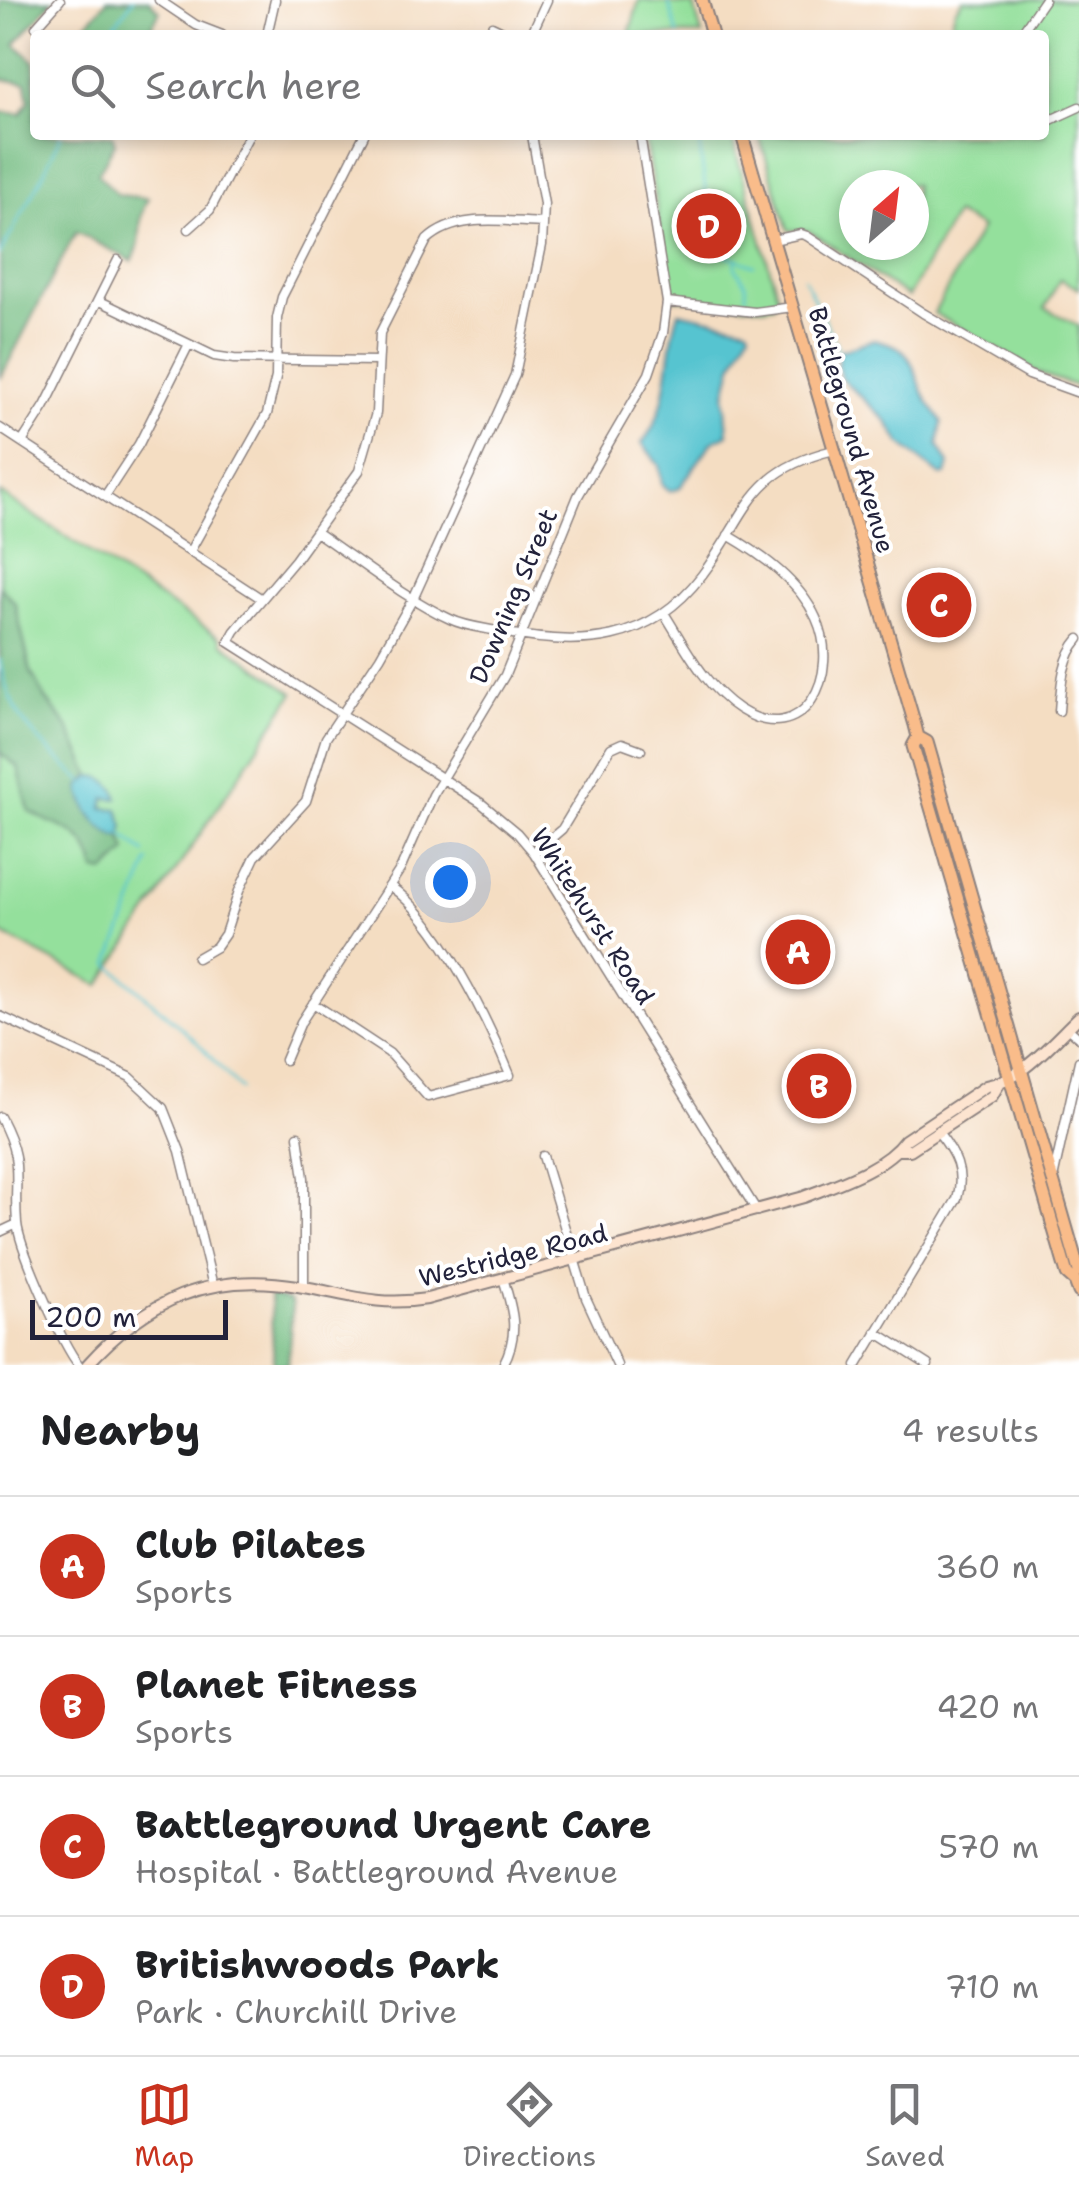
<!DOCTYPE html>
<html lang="en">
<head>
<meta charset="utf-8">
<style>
  body { margin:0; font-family:"Shantell Sans",sans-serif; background:#f2f2f2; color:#202124 }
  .compass { position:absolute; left:839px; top:170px; width:90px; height:90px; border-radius:50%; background:#fff; box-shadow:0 5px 15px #0003; rotate:28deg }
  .scale { position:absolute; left:30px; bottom:25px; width:198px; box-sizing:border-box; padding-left:10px; border:5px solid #22223b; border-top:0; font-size:28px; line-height:35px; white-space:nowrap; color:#22223b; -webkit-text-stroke:8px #fff; paint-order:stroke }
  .you { position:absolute; left:450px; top:882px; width:35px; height:35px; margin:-25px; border:8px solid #fff; border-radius:50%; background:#1a73e8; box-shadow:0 0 0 15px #1a73e833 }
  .badge { display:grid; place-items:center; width:65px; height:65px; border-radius:50%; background:#c8321e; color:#fff; font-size:32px; font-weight:700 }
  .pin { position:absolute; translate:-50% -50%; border:5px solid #fff; box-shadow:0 2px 10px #0006 }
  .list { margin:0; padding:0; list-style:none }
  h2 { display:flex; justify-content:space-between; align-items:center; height:130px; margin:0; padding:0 40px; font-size:42px }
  h2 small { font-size:32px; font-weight:400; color:#757577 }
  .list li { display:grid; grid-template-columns:65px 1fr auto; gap:30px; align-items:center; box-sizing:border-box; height:140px; padding:0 40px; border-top:2px solid #e0e0e0 }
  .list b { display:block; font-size:38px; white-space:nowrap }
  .list p { margin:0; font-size:32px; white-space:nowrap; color:#757577 }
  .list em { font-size:32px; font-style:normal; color:#757577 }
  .icon { flex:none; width:55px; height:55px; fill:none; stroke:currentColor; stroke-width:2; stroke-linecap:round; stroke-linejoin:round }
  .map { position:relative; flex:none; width:1079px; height:1365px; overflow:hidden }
  .search { position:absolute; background:#fff; box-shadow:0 5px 15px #0003; left:30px; right:30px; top:30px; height:110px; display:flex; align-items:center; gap:25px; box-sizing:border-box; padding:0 35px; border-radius:10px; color:#757577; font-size:38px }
  .sheet { height:690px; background:#fff }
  nav { display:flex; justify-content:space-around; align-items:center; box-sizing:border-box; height:140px; border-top:2px solid #e0e0e0; background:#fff; font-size:28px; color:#757577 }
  nav a { display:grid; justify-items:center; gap:5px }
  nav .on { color:#c8321e }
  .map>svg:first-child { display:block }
  .green { fill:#94e09c; stroke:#5b816c; stroke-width:2.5; fill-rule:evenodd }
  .forest { fill:#77be84; stroke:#4c7060; stroke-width:2.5 }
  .water { fill:#57c4d0; stroke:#3c7386; stroke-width:2.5 }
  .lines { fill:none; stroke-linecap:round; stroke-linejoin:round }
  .stream { stroke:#57c4d0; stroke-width:2.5 }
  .street-casing { stroke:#8b807e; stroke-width:11 }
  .secondary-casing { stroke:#8b807e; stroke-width:14 }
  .primary-casing { stroke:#8b807e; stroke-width:15 }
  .street { stroke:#fff; stroke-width:8 }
  .secondary { stroke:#fde4d0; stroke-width:10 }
  .primary { stroke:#f9bc8a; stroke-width:11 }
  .labels { text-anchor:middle; stroke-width:8; stroke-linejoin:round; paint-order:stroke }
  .street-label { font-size:25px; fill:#22223b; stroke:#fff }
</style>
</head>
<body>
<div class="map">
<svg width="1079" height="1365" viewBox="0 0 1079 1365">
  <rect width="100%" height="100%" fill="#fff"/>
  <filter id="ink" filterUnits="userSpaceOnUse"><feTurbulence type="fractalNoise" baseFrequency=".01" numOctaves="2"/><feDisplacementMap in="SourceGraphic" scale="20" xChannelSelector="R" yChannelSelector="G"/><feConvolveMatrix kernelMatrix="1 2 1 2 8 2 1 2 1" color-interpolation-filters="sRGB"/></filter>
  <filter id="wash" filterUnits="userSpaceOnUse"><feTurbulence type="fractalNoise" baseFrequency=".0048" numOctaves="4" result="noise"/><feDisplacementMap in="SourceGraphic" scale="40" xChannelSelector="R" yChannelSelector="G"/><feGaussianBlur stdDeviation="2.25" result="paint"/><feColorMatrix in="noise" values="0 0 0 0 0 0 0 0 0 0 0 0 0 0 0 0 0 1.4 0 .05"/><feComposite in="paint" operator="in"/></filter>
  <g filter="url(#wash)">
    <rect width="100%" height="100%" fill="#f4ddc2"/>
    <path class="green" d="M639,0L694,6L702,35H629Z
      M963,0H1079V289L1060,279L1045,308L1079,326V387L1043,375L934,313L981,228L955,214L908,297L809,231L788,230L759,135H1044V35H949L955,10ZM854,185H914V245H854Z
      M644,135H731L778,297L774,305L763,307L672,298Z
      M0,493L221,638L222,643L294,693L100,985L0,933Z"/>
    <path class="forest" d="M0,0H53L15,44L35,62V135H112L115,143L98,174L118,195L148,198C134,224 146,237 132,261L76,232L0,379V112L21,114L29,101L26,83L0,79Z
      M107,0H149L160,11L147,35H77Z
      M0,586L15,603L31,672L46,699L68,727L91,776L82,784L116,837L121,836L127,851L105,873L96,871C85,825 62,832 29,811L18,767L0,753Z
      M270,1294L290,1301L292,1306L288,1365H274Z"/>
    <path class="water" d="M679,312L748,327L750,331L734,362L725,396L728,434L712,442L679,489L670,491L662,484L659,465L642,443C674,403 663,358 679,312Z
      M872,340C913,344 910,363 924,394C928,404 936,413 942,421L938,445L949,464L946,475L941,476L901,444L886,420L841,378L837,365L839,351Z
      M91,776C104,776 116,786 118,799L105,798L103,808L118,809L124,826L121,836L116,837C95,826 84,810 80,787Z"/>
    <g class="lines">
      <path class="stream" d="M668,0L678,35
        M107,35L133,0
        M698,135L711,231L726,255L754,265
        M0,254L42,177L61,135
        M736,261L735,267L746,285V296
        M804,278L839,351
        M0,660C9,722 43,743 84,783
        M120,833L145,853
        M149,861L109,964L196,1041L240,1089"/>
    </g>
  </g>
  <g filter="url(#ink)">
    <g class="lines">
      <g class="street-casing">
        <path id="street" d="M159,0L196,25L222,35
          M492,26L511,35
          M36,27L60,0
          M267,35L275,0
          M531,35L547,0
          M1020,35L1044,0
          M1044,123L1079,107
          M543,223C506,222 457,212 427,240L380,333L376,413L359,471L295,560L235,631L229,642L481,803L517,833L534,853L757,1211
          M189,229L210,210L249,135
          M773,240L801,234L807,236L923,313L1029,375L1079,393
          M98,300L214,356L234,359L377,361
          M667,302L755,312L793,307
          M0,428L262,599
          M22,442L45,406L118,260
          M105,496L139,444L188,346
          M316,532C359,561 403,597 450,619C466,627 485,628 502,632C580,648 650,644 702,575C749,513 747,471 834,450
          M190,551L267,414L276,377L277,318L282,297L364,135
          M664,613C685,646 705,687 739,709C804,751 842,674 816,618C799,581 762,555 728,535
          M1059,711C1061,686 1062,658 1079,639
          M534,853L562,829L611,748L622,743L641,750
          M197,958L216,947L225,934L239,891L255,857L306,801L326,738L380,657L414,597L515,375L542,245L544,204L532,135
          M313,1003L389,1053L428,1097L510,1075C487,1019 440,921 390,886
          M0,1016L130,1077L163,1108L180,1151L213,1286
          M1067,1028L1079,1038
          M285,1060L301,1022L401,868L433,795L505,675L578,496L649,374L663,333L667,302L640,135
          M0,1117C25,1164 13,1175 17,1223C19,1247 63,1346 79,1365
          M298,1136L304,1178V1287
          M543,1156L586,1298L617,1365
          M1054,1174L1079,1061
          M0,1232L17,1224
          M503,1278C513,1311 520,1333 503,1365
          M876,1332L928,1365
          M857,1365L957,1199C965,1172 955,1153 938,1132"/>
      </g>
      <g class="secondary-casing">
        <path id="secondary" d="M898,1150H910L992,1096L999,1084
          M87,1365C146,1300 209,1271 298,1286C347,1294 375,1307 427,1299L804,1197C836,1184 884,1169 905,1140L986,1086C1022,1080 1053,1041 1079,1017"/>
      </g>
      <g class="primary-casing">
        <path id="primary" d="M702,0L712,35
          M742,135L915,725L918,737L913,746L1067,1274L1075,1281L1079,1292
          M918,737L927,742L1079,1271"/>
      </g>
      <use href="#street" class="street"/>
      <use href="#secondary" class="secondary"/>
      <use href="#primary" class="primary"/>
    </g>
  </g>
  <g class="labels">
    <g class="street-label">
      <text transform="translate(852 430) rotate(74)" y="9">Battleground Avenue</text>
      <text transform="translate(513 596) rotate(-67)" y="9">Downing Street</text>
      <text transform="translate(593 916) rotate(57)" y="9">Whitehurst Road</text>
      <text transform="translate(513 1255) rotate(-14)" y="9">Westridge Road</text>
    </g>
  </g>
</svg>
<svg class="compass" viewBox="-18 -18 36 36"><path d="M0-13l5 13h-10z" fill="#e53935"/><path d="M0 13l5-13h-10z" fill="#757577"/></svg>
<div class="scale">200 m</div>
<div class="you"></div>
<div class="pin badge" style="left:798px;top:952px">A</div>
<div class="pin badge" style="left:819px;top:1086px">B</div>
<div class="pin badge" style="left:939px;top:605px">C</div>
<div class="pin badge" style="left:709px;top:226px">D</div>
<div class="search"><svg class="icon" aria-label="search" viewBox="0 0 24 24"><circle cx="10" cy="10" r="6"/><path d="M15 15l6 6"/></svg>Search here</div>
</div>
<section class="sheet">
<h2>Nearby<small>4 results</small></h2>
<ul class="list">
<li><span class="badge">A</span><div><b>Club Pilates</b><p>Sports</p></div><em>360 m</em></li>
<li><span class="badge">B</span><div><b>Planet Fitness</b><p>Sports</p></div><em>420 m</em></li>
<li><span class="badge">C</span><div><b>Battleground Urgent Care</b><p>Hospital · Battleground Avenue</p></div><em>570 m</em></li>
<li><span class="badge">D</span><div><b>Britishwoods Park</b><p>Park · Churchill Drive</p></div><em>710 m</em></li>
</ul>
</section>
<nav>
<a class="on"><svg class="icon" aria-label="map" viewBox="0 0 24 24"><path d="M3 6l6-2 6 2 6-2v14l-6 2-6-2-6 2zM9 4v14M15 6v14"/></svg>Map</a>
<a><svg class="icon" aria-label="directions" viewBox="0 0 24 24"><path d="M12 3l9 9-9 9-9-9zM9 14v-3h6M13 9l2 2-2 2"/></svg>Directions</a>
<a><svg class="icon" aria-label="saved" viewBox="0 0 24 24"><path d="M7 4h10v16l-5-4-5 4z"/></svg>Saved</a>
</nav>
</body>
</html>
